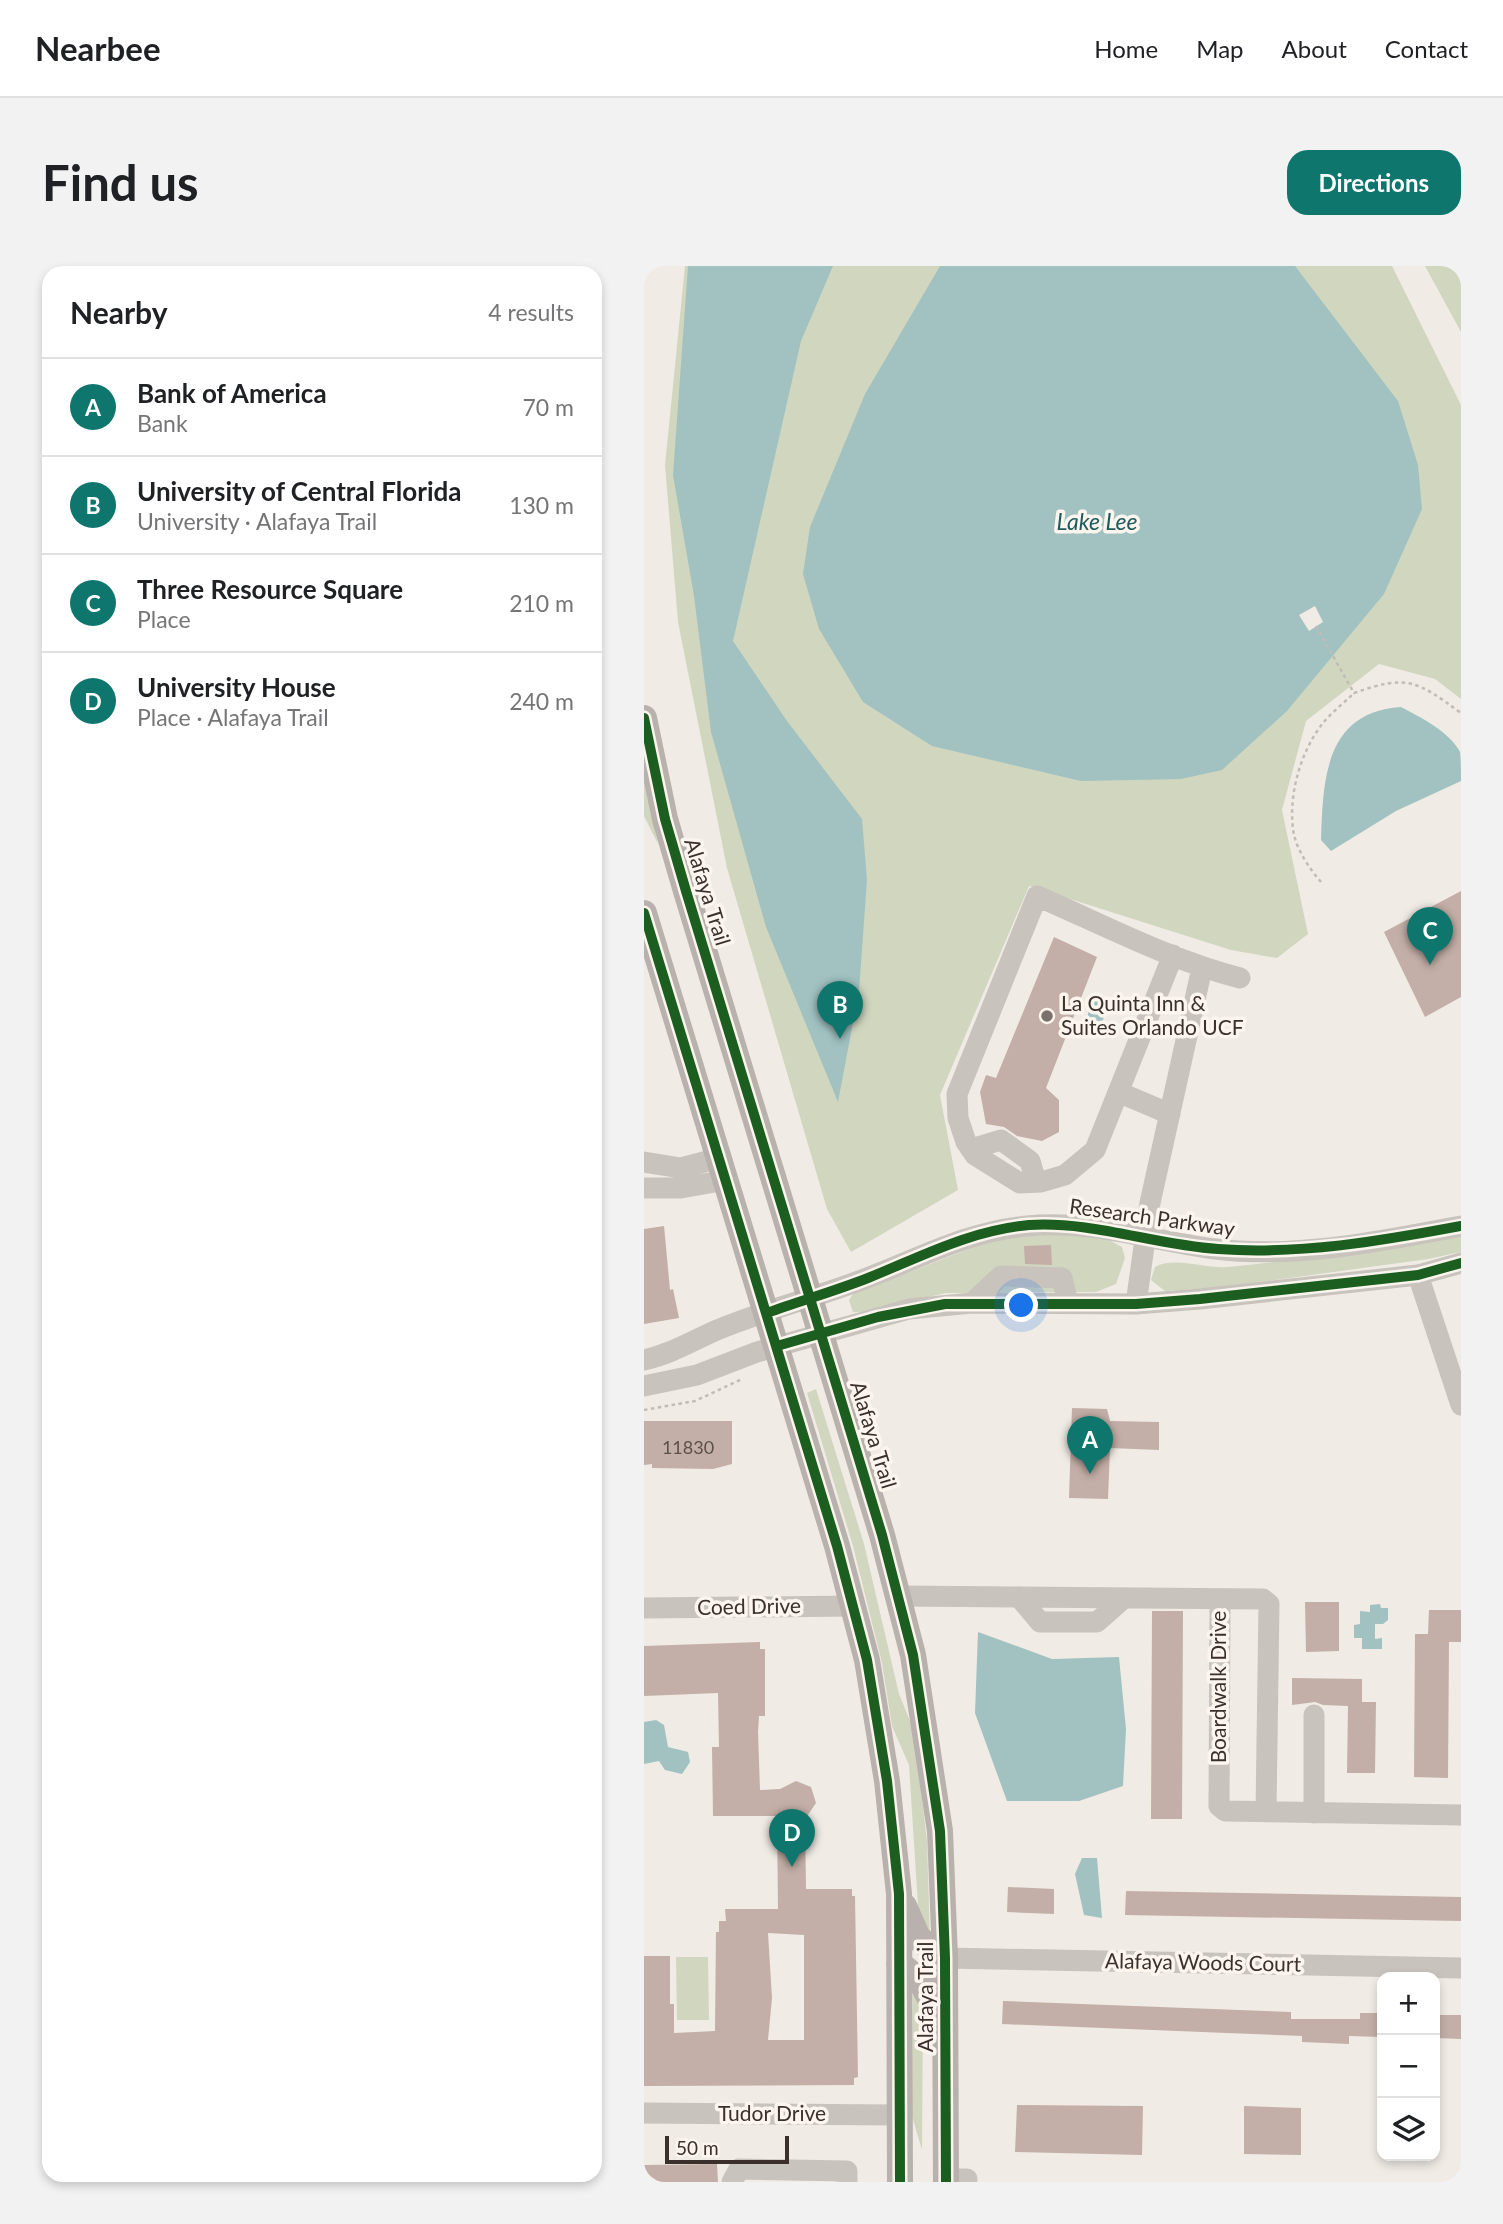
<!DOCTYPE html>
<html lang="en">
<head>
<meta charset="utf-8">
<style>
  body { margin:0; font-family:Lato,sans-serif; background:#f2f2f2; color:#202124 }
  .controls { position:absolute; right:21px; bottom:21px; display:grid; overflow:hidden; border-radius:14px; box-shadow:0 4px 10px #0003 }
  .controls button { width:63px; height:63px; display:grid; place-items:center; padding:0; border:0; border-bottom:2px solid #e0e0e0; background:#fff; color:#202124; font:35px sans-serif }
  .scale { position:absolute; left:21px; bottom:18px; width:124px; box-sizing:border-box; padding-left:7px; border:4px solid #3b302b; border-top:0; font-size:19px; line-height:24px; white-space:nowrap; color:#3b302b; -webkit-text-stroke:5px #fbf5ee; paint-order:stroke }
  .you { position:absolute; left:378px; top:1040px; width:24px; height:24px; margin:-18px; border:5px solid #fff; border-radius:50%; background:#1a73e8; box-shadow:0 0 0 10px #1a73e833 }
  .badge { display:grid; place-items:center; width:46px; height:46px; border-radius:50%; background:#0f766e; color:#fff; font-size:23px; font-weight:700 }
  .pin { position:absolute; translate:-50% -58px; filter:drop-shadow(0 2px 4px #0008) }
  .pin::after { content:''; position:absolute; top:37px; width:24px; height:21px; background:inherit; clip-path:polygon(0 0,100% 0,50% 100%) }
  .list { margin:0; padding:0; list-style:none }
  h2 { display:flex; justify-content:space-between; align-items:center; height:91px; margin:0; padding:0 28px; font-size:30px }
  h2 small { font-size:23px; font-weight:400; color:#757577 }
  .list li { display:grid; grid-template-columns:46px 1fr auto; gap:21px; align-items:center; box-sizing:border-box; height:98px; padding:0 28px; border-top:2px solid #e0e0e0 }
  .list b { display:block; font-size:26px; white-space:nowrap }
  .list p { margin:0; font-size:23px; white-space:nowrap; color:#757577 }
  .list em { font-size:23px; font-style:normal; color:#757577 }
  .icon { flex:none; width:38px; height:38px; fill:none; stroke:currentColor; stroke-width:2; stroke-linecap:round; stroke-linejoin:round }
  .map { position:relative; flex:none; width:817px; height:1916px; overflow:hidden; border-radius:21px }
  header { display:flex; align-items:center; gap:42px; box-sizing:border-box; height:98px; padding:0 35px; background:#fff; border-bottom:2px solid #e0e0e0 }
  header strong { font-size:33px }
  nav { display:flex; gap:38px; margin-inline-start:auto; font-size:24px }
  .intro { display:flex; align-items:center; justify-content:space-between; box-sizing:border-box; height:168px; padding:0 42px }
  h1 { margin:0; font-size:49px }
  .button { padding:18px 32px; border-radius:21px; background:#0f766e; color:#fff; font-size:24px; font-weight:700 }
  main { display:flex; gap:42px; padding:0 42px }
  aside { flex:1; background:#fff; border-radius:21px; box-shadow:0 4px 10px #0003 }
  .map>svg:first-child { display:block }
  .green { fill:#d1d6bf }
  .water { fill:#a1c2c1 }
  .pier { fill:#f0ebe5 }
  .building { fill:#c3afa7; fill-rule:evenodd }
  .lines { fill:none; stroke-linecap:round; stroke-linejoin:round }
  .path { stroke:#c2bbb6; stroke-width:2.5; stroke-dasharray:3.5 3.5; stroke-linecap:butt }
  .minor { stroke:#c9c3be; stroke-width:21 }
  .major { stroke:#b8b1ad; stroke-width:26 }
  .cycleway-casing { stroke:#fbf5ee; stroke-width:15 }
  .cycleway { stroke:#1b5e20; stroke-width:10 }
  .poi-dot { fill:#7a716c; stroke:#fbf5ee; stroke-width:2.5 }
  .labels { text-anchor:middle; stroke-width:7; stroke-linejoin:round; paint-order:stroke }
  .number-label { font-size:18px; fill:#5d504a }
  .street-label { font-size:21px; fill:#3b302b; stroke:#fbf5ee }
  .poi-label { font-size:21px; fill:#3b302b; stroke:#fbf5ee; text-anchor:start }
  .water-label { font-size:23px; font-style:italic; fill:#1f5a5e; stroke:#fbf5ee }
</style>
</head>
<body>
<header>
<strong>Nearbee</strong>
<nav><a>Home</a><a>Map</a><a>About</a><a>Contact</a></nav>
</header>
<div class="intro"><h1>Find us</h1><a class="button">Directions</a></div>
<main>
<aside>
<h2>Nearby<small>4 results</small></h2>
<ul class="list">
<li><span class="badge">A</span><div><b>Bank of America</b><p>Bank</p></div><em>70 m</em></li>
<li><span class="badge">B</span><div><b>University of Central Florida</b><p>University · Alafaya Trail</p></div><em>130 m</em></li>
<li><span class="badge">C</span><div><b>Three Resource Square</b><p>Place</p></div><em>210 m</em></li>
<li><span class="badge">D</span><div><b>University House</b><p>Place · Alafaya Trail</p></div><em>240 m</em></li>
</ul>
</aside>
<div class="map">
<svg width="817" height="1916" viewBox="0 0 817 1916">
  <rect width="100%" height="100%" fill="#f0ebe5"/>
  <path class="green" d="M41,0H748L817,139V433L791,413L735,398L662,455L638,544L664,668L633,692L587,684L385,620L296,829L314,924L207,986L183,943L83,602L34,356L21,199Z
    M781,0H817V66Z
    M0,512L14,578L0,550Z
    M422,967L463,973L478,981L481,992L472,1018L452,1026L302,1027L216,1046H209L205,1034L209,1028L353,972Z
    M817,968V986L784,993L573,1022L521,1025L507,1014L511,1001C531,990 560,1003 584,1001C662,993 739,982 817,968Z
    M172,1123L220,1278L255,1428L270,1465L283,1575L286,1675L275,1655L265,1499L248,1460L238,1397L209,1280L163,1127Z
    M32,1691H64L65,1754H33Z
    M269,1715L279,1728L278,1884L268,1850Z"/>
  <path class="water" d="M44,0H189L157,75L89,375L143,455L218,553L223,614L215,725L194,836L122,661L67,466L50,330L29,209Z
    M296,0H651L754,135L774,199L778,243L740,328L643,445L578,504L537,513L437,515L288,480L219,436L175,363L159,308L166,261L221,128Z
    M757,441C776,451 806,466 816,486C817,494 817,506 817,515L752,545L687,585L677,574C679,513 681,446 757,441Z
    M460,731L466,738L460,748L458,762L450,763C439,750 444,734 460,731Z
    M736,1338L737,1342H744V1354L739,1358H731V1373L738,1372V1383H718V1372H710V1359L716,1358V1345L726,1346V1339Z
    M334,1366L408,1393L475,1391L482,1463L479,1520L435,1535H363L331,1447Z
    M12,1454L20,1459L24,1481L44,1486L46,1496L38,1508L21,1504L15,1495L0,1498V1456Z
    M438,1592H453L458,1652L440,1649L431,1608Z"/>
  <path class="pier" d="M671,340L679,356L665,365L655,349Z"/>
  <path class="building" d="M817,625V731L781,751L740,666Z
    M410,671L453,691L402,822L415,834V866L398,875L373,870L360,861L342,858L336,826L342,809L352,812Z
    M20,960L26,1024L29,1023L35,1052L0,1058V963Z
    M407,979L408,999L381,998L380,980Z
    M428,1142L463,1143L466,1155L515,1156V1184L466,1182L464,1233L425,1232Z
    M0,1155H88V1198L69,1203L8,1202V1198L0,1199Z
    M661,1336H695V1385L662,1386Z
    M785,1344H817V1376H805L804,1512L770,1511L771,1368H784Z
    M508,1345H539L538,1553H507Z
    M116,1376V1383H121V1450H115L114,1466L116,1524L136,1523L152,1515L167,1521L172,1537L161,1553L162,1623H208V1630H211L214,1811L210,1812V1819L0,1820V1690H26V1738H30V1767L71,1765L72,1666H75V1655H82L81,1643H134L133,1550H69L68,1481H75L74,1427L0,1430V1380ZM124,1667L160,1669V1774H124L128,1732Z
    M648,1412L718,1413V1436H732L731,1507H703L704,1440L679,1439L671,1436L648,1439Z
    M364,1621L410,1623V1648L363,1646Z
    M482,1625L817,1631V1655L481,1649Z
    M359,1735L647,1746V1753H716V1747H738V1771L705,1770V1778L658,1776V1770L358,1758Z
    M791,1749H817V1773L791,1772Z
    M373,1839L499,1840L498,1889L371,1886Z
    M600,1840L657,1842V1889L600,1888Z
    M73,1898L74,1916H0V1899Z"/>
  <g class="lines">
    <path class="path" d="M672,360L710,427C764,408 773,415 817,447
      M677,616C666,603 654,586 650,569C643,532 656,486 679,457C688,446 700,437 710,427
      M0,1144L51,1135L96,1114"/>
    <path class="minor" d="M529,689L451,884L421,909L397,916L376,917L331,889L322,876L314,852L313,828L393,630C460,659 526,694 596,712
      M474,826L526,848
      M327,883L357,874L386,895L392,916
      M0,896L37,902L75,892
      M0,922H37L82,914
      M774,1009L817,1139
      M328,1037L357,1010L418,1012L424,1037
      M492,1038L506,937L558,702
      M0,1094C27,1088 48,1075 73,1064C121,1044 174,1031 223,1012C276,992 325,965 383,960C447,953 507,975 571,983C652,993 738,975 817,960
      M0,1120L53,1109L113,1086L265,1043L328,1037L492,1038L556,1033L774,1009L817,997
      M256,1330L619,1333L625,1338L622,1546
      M375,1331L396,1356H453L479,1333
      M576,1335L575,1540L581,1545L817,1549
      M0,1342L210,1340
      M670,1449V1547
      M301,1692L817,1702
      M0,1847L255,1849
      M302,1913H323
      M88,1916L95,1903L203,1905V1916"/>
    <path class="major" d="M0,452L21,553L42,625L238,1269L269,1389L296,1565L301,1692L302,1916
      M0,647L193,1280L223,1394L243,1515L255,1628L256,1916
      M260,1640L274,1672L301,1692
      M255,1697L277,1716L299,1756"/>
    <g class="cycleway-casing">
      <path id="cycleway" d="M0,452L21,553L42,625L238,1269L269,1389L296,1565L301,1692L302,1916
        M0,647L193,1280L223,1394L243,1515L255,1628L256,1916
        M123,1047C156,1035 191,1025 224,1012C276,991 327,964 385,959C450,955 510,979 574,983C656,989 737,975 817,960
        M133,1080L234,1051L301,1038H492L556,1033L774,1009L817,997"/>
    </g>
    <use href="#cycleway" class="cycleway"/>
  </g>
  <circle class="poi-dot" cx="403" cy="750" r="7"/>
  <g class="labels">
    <g class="number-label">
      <text x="44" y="1188">11830</text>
    </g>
    <g class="street-label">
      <text transform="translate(63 626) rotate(73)" y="7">Alafaya Trail</text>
      <text transform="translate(508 952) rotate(8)" y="7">Research Parkway</text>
      <text transform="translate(229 1169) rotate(73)" y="7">Alafaya Trail</text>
      <text transform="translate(105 1341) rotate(-1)" y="7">Coed Drive</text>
      <text transform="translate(575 1421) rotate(-90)" y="7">Boardwalk Drive</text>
      <text transform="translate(559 1697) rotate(1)" y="7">Alafaya Woods Court</text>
      <text transform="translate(282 1731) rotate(-90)" y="7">Alafaya Trail</text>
      <text x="128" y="1855">Tudor Drive</text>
    </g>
    <g class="poi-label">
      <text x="417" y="745">La Quinta Inn &amp;<tspan x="417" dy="24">Suites Orlando UCF</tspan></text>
    </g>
    <g class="water-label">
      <text x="453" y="264">Lake Lee</text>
    </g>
  </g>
</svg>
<div class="controls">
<button>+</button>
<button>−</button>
<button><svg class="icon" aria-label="layers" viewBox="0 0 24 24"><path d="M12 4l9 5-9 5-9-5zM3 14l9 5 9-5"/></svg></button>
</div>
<div class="scale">50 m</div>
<div class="you"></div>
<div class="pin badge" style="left:446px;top:1208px">A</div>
<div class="pin badge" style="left:196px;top:773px">B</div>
<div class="pin badge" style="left:786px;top:699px">C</div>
<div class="pin badge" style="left:148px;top:1601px">D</div>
</div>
</main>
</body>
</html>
